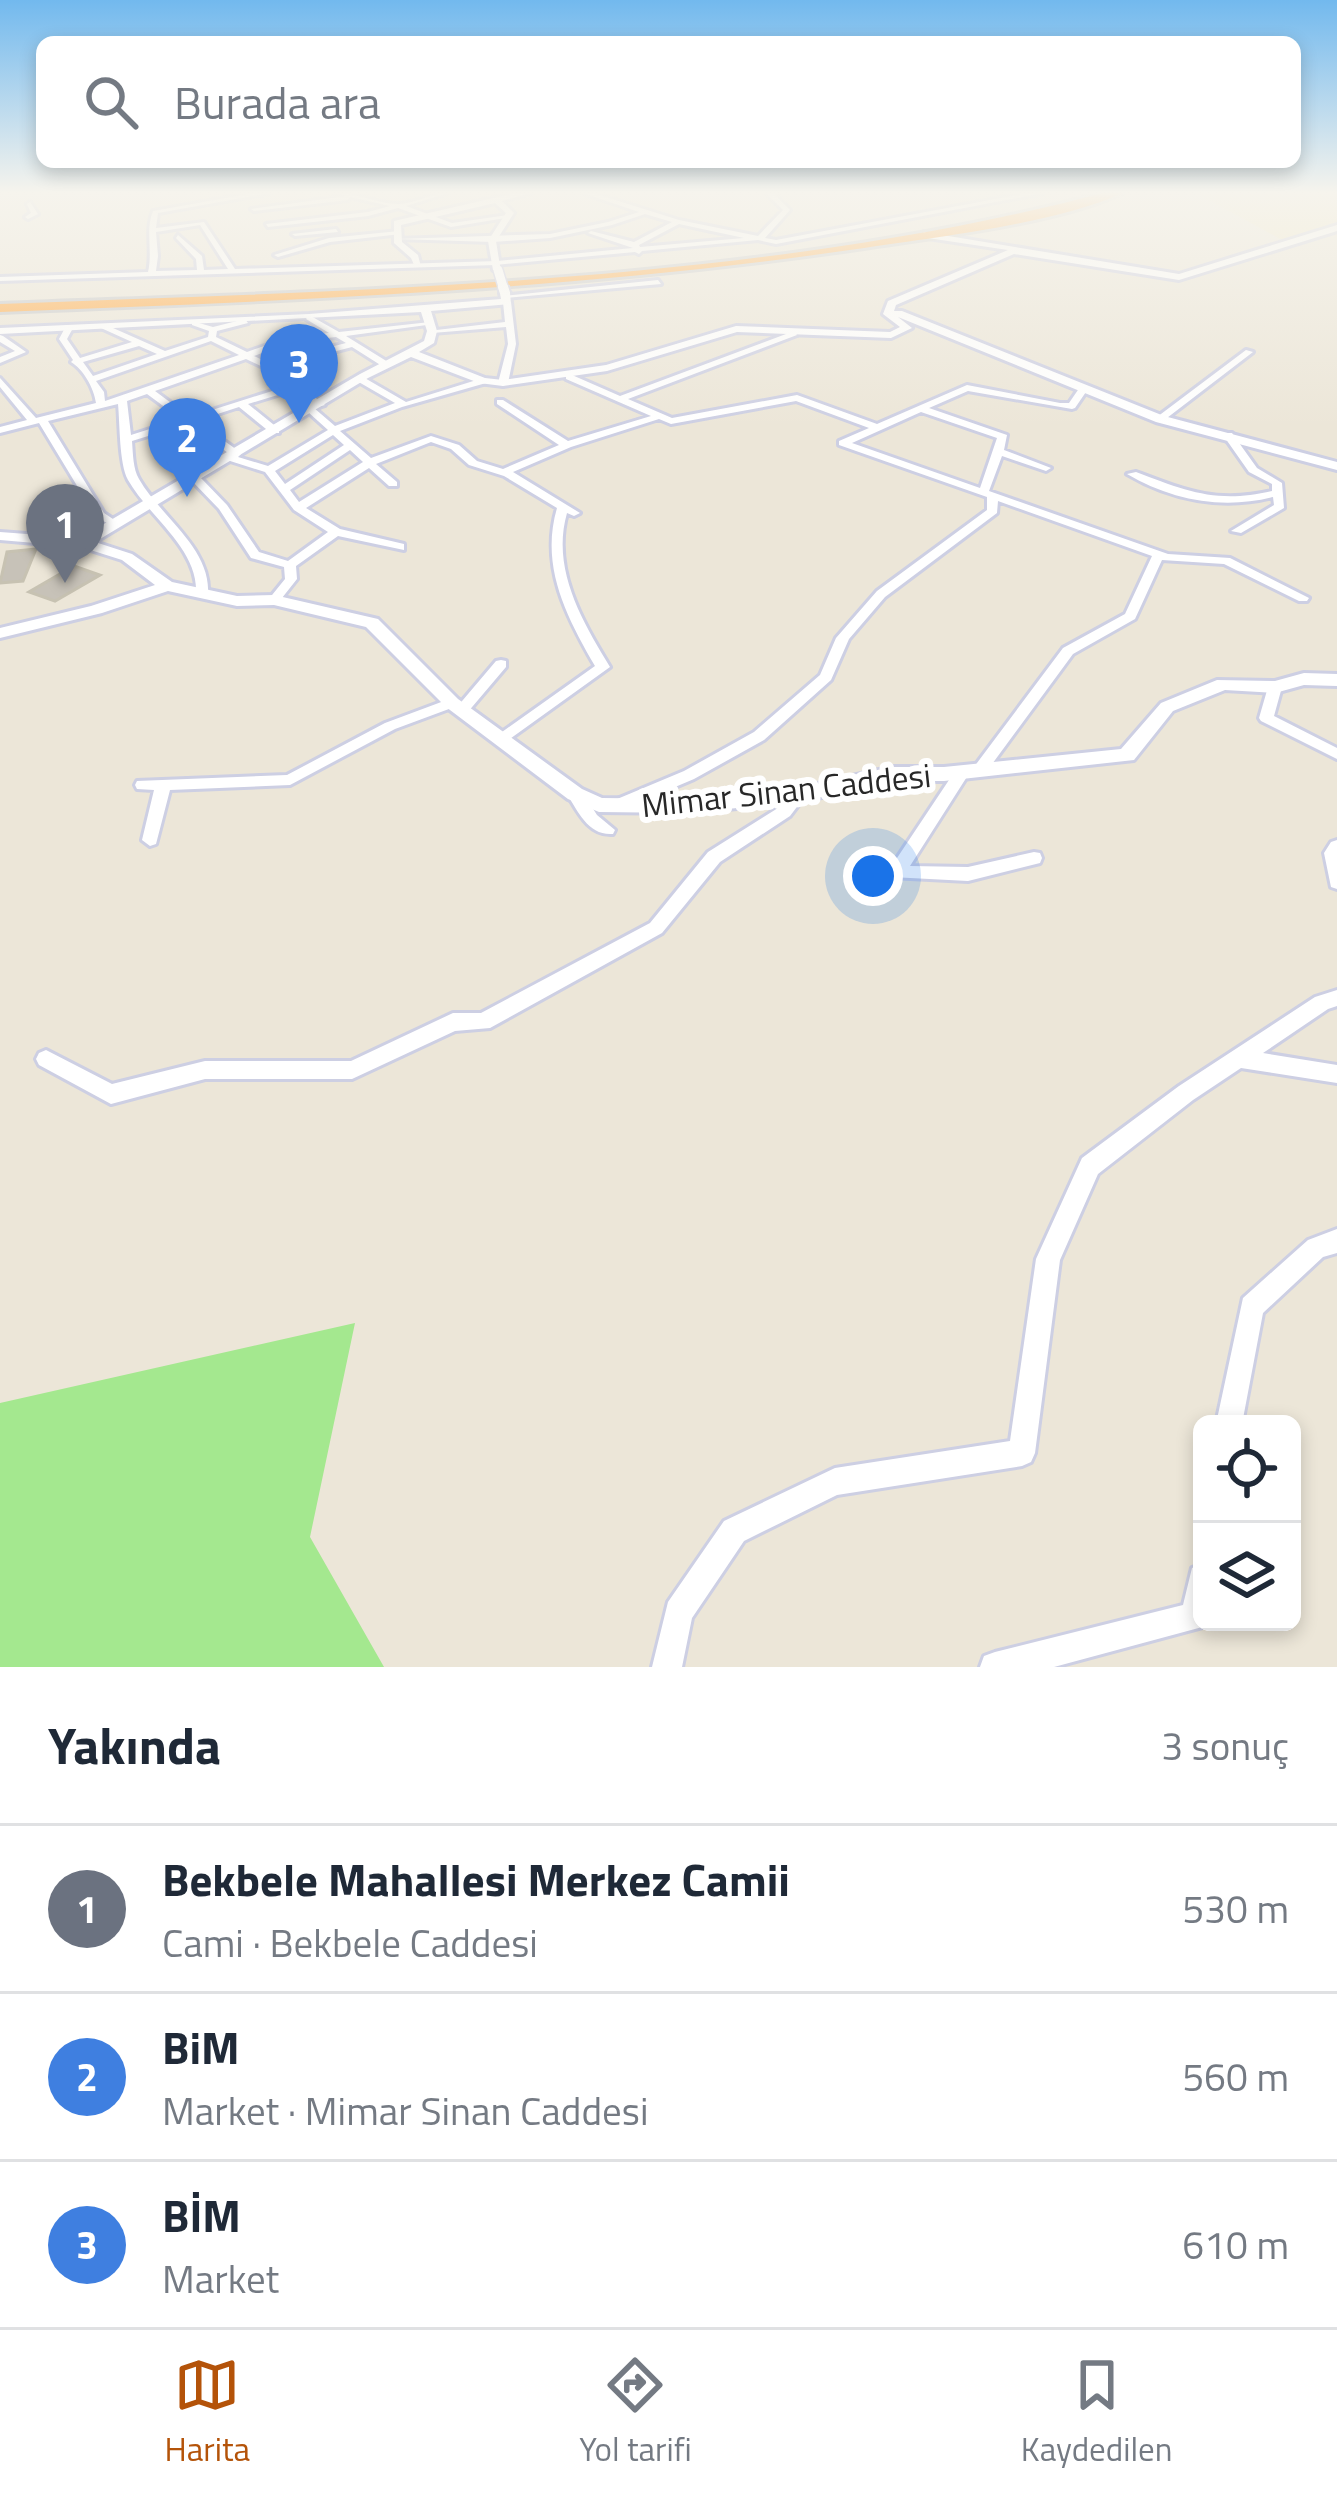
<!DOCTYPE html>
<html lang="tr">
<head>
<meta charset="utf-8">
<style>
  body { margin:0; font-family:"Titillium Web",sans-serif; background:#f6f6f7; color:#1f2937 }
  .controls { position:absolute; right:36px; bottom:36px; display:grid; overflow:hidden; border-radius:18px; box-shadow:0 6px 18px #0003 }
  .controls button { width:108px; height:108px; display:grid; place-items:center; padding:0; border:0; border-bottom:3px solid #e0e1e3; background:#fff; color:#1f2937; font:60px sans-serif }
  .you { position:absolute; left:873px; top:876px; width:42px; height:42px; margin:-30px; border:9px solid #fff; border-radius:50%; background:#1a73e8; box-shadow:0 0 0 18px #1a73e833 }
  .badge { display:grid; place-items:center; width:78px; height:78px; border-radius:50%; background:#b45309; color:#fff; font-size:39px; font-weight:700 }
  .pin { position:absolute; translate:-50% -99px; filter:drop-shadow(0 3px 6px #0008) }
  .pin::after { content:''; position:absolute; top:63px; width:42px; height:36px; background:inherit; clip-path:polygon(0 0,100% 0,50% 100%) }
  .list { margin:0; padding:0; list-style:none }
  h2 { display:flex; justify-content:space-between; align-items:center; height:156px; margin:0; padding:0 48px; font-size:51px }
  h2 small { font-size:39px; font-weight:400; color:#747a83 }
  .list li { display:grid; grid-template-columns:78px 1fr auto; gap:36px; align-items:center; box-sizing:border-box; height:168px; padding:0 48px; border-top:3px solid #e0e1e3 }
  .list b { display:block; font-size:45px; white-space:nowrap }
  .list p { margin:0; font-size:39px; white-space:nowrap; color:#747a83 }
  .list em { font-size:39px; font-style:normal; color:#747a83 }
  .icon { flex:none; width:66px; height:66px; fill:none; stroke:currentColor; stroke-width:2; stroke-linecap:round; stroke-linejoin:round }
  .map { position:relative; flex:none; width:1337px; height:1667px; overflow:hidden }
  .search { position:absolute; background:#fff; box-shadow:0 6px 18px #0003; left:36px; right:36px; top:36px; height:132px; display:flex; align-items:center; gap:30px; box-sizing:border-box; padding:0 42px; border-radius:18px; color:#747a83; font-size:45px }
  .sheet { height:660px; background:#fff }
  nav { display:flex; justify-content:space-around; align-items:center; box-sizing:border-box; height:168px; border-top:3px solid #e0e1e3; background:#fff; font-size:33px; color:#747a83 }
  nav a { display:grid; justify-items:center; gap:6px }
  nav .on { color:#b45309 }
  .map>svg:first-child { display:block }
  .education { fill:#f0e6c5 }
  .green { fill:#a4e88f }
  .building { fill:#c7c2b8; stroke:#c7c2b2; stroke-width:3 }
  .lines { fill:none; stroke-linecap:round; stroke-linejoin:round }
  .minor-casing { stroke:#cdcfe3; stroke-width:6 }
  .tertiary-casing { stroke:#cdcfe3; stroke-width:6 }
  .motorway-casing { stroke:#cbcbcb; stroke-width:6 }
  .minor { fill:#fff; fill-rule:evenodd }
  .tertiary { fill:#fff; fill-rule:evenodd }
  .motorway { fill:#ffaf50; fill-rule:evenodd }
  .tertiary-bridge-far1-casing { stroke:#cdcfe3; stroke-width:12; stroke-linecap:butt }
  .tertiary-bridge-casing { stroke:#cdcfe3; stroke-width:14; stroke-linecap:butt }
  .tertiary-bridge-far1 { stroke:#fff; stroke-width:9 }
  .tertiary-bridge { stroke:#fff; stroke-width:10 }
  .labels { text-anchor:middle; stroke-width:12; stroke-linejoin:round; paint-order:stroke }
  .street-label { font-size:33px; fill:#282828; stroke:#fff }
</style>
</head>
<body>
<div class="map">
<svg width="1337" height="1667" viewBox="0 0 1337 1667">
  <rect width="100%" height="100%" fill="#ece6d8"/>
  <path class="education" d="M1196,193H1337V222L1284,241Z"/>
  <path class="green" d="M355,1323L310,1537L384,1667H0V1403Z"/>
  <path class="building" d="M36,549L23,581L0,583L7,552Z
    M74,566L100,575L55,601L29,592Z"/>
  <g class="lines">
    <g class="minor-casing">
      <path id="minor" d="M254,193H270L158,213L156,228L204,222L235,269L498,261L633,248L588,233L591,231L634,242L672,222L645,214L612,225L550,238L493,242L396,239L550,234L608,222L639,212L583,193H593L679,220L758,236L783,210L766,193H773L790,210L765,238L776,240L1028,193H1043L776,244L758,240L642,251L639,254L635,252L495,265L0,281V277L148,272C153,251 145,230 153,211ZM679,224L744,238L640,247L639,245ZM200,225L228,269L204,270L202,256L178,235L176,238L196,259L197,270L156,271L158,256L156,232Z
        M337,193C358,193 378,204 398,204C415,204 430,193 448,193L406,206L452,223L508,215L511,217L451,227L398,208L368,216L268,227L266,224L368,212L390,206L350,197L348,200L254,211L251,209L347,196Z
        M30,202L38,214L28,219L25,217L31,213L27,204Z
        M336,229L338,232L295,236L292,234Z
        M399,231L401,234L330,242L278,257L274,255L329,238Z
        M658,280L661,284L506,298L502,296Z
        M507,300L511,302L516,344L508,383L503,386L498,383L508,344L506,327L432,333L428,331L505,322L503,302Z
        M309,315L339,332L430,322L434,324L346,336L388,362V366H382L352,347L275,367L325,405L317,407L294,390L248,404L279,429V433H271L239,407L196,421L240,452L241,454L238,457L268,466L328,430L308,412V408H314L335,426L395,403L357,381V377H363L406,402L483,378L488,381L486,383L402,407L340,431L371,458L431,436L459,445L477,461L503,469L559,445L497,404V400H503L568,441L651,416L566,379V375H572L620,396L794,331L797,335L628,399L672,418L797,395L877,424L967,385L1060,403H1069L1080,387H1086L1088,389L1075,408L1072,409L968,391L929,408L1007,435L1004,450L1051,468L1046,471L1002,456L989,491L1168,554L1230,558L1309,598L1307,601H1299L1224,564L1162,560L1135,619L1073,654L984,775H974L971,771L974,767L1063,648L1125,614L1152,556L998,501L997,513L885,597L849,639L831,680L764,740L694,779L616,812L608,806L610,802L684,771L754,732L820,675L836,638L877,591L987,510V497L839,445V441L869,428L796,401L671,424L659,419L571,447L513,472L580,513L574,516L567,513C551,569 582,621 610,667L500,746L493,741L495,737L595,666C566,616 540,566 557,508L504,476L469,465L451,449L431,442L376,464L397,482V486H389L369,468L306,508L340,529L404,544V550L338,536L296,566L297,579L278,603L274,604L268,600L285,579L284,567L251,558L219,509L192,481V477H200L227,505L259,552L288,561L328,532L294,510L265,472L227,460L226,458L231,455L187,424L132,441C133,454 133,469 139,479C160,516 211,548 208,594L202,598L196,594C199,549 149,517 128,480C119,463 120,424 118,404L48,421L104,513L122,525L116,528L96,517L39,423L0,433V427L27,420L0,387V378L36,418L96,403C94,388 83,369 71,362L73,360L59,339L66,326L73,328L67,339L80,358L132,342L101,328L104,324L165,351L208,337L209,331L192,325V321L213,327L245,319L248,323L217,331L216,337L247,352L290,337L329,333L306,319ZM336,337L346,343L269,363L254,356L291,342ZM211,341L239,355L105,401L104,392L96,381ZM139,346L157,354L93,376L83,362ZM246,359L265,368L288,386L190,417L155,391ZM147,394L181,419L131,435L127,401ZM921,412L997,438L980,488L852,443ZM333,435L344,445L285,484L275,471ZM350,450L363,462L299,502L290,490Z
        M0,335L3,336L26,352L0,363V357L15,351L0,342Z
        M1246,350L1253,352L1163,421H1157V417Z
        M1224,433H1232L1257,468L1282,483L1284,508L1241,533L1231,531L1274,505L1273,497C1222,510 1171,500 1127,474L1136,472C1186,491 1217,504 1272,491V484L1249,472L1223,435Z
        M501,660L506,661V667L467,713H457L455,710L457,707L496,661Z
        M1275,683L1282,687L1274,716L1337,748V759L1261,721L1259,718L1268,687Z
        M452,698L457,700L459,703L457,706L395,729L290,785L170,790L156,844L150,846L142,840L154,790L137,789L135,785L137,781L287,775L385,723Z
        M962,767L970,772L910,866L968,867L1034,852L1040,853L1042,858L1040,863L968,881L891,877L888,872L891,867L957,768Z
        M575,788L581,790L597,815L615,830L613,834C589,836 578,812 567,794Z
        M798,789L806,795L790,816L720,862L662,933L490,1028L455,1031L352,1079H205L111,1104L39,1065L36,1059L39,1053L46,1050L112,1084L205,1061H351L453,1013H481L650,923L708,852L778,808L792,791Z
        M1337,840V889L1331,887L1324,853L1331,842Z
        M1337,990V1006L1328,1009L1263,1053L1337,1065V1083L1241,1068L1193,1100L1098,1174L1060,1260L1035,1453L1031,1462L1022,1466L837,1495L744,1541L692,1618L682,1667H652L668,1602L724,1521L835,1468L1010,1441L1036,1259L1082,1158L1179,1086L1231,1052L1315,997Z
        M1337,1229V1253L1323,1257L1263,1313L1242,1424H1216L1243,1298L1308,1240Z
        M1202,1564V1622H1208L1206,1626L1054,1667H980L984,1656L995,1652L1183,1605L1192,1568Z"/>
    </g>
    <g class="tertiary-casing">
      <path id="tertiary" d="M515,193H531L502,201L514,213L496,241L501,272L493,270L488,241L506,213L495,203L401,225L402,242L418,255L421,267H415L411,258L394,243V221Z
        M1337,225V231L1179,280L1014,254L896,305L894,311H902L1164,416L1337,462V470L1156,422L898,317L912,328L891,338L737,332L607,371L503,386L479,383L411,357L368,378L95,542L132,554L172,582L237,596L274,595L378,619L458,699L582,789L602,798L688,799L804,787L892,767H944L1121,749L1161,703L1217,680L1275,681L1304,673L1337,674V686L1304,685L1275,693L1225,690L1173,711L1134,760L944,781H892L804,801L688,813L599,812L568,799L446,707L366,627L274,605L237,606L168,591L102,613L0,638V628L91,606L155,585L122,560L81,547L0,540V532L80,538L360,374L424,341L427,331L421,312L0,334V328L309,314L501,299L500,293L505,290L510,293L511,304L431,311L437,331L434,343L419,352L485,378L503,380L606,365L736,326L890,332L900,327L883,314L888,301L1008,250L921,237L924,232L1179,274Z"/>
    </g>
    <g class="motorway-casing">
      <path id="motorway" d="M1103,193H1122C1059,223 936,237 864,248C578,290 289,301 0,312V304C359,290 755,285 1103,193Z"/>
    </g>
    <use href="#minor" class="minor"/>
    <use href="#tertiary" class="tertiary"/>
    <use href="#motorway" class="motorway"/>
    <g class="tertiary-bridge-far1-casing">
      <path id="tertiary-bridge-far1" d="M498,270L504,290"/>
    </g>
    <g class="tertiary-bridge-casing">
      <path id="tertiary-bridge" d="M503,287L505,293"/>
    </g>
    <use href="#tertiary-bridge-far1" class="tertiary-bridge-far1"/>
    <use href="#tertiary-bridge" class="tertiary-bridge"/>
  </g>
  <linearGradient id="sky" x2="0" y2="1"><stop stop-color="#72b9ee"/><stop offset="0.45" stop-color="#f6f4ed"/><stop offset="1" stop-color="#f6f4ed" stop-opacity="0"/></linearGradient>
  <rect width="1337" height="427" fill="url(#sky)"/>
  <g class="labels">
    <g class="street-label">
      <text transform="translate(786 790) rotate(-6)" y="12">Mimar Sinan Caddesi</text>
    </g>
  </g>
</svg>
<div class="controls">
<button><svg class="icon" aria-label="locate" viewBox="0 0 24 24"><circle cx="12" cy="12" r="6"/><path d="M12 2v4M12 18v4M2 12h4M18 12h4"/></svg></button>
<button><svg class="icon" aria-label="layers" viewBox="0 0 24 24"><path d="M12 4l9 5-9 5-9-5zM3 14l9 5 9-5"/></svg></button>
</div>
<div class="you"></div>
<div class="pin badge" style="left:65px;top:583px;background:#6b7280">1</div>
<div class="pin badge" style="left:187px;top:497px;background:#3f7fe0">2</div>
<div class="pin badge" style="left:299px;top:423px;background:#3f7fe0">3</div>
<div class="search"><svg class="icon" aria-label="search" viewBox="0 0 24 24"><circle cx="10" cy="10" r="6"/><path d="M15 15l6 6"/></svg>Burada ara</div>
</div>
<section class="sheet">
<h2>Yakında<small>3 sonuç</small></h2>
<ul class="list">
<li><span class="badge" style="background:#6b7280">1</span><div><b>Bekbele Mahallesi Merkez Camii</b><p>Cami · Bekbele Caddesi</p></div><em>530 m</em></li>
<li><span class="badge" style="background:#3f7fe0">2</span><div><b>BiM</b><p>Market · Mimar Sinan Caddesi</p></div><em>560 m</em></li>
<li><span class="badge" style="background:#3f7fe0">3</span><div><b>BİM</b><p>Market</p></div><em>610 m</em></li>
</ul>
</section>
<nav>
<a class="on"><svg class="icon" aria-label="map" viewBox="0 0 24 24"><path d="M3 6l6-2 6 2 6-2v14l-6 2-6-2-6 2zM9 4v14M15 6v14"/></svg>Harita</a>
<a><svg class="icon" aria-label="directions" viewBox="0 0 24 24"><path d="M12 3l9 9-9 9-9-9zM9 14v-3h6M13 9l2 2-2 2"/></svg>Yol tarifi</a>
<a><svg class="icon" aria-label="saved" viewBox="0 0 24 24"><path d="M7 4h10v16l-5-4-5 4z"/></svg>Kaydedilen</a>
</nav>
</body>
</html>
